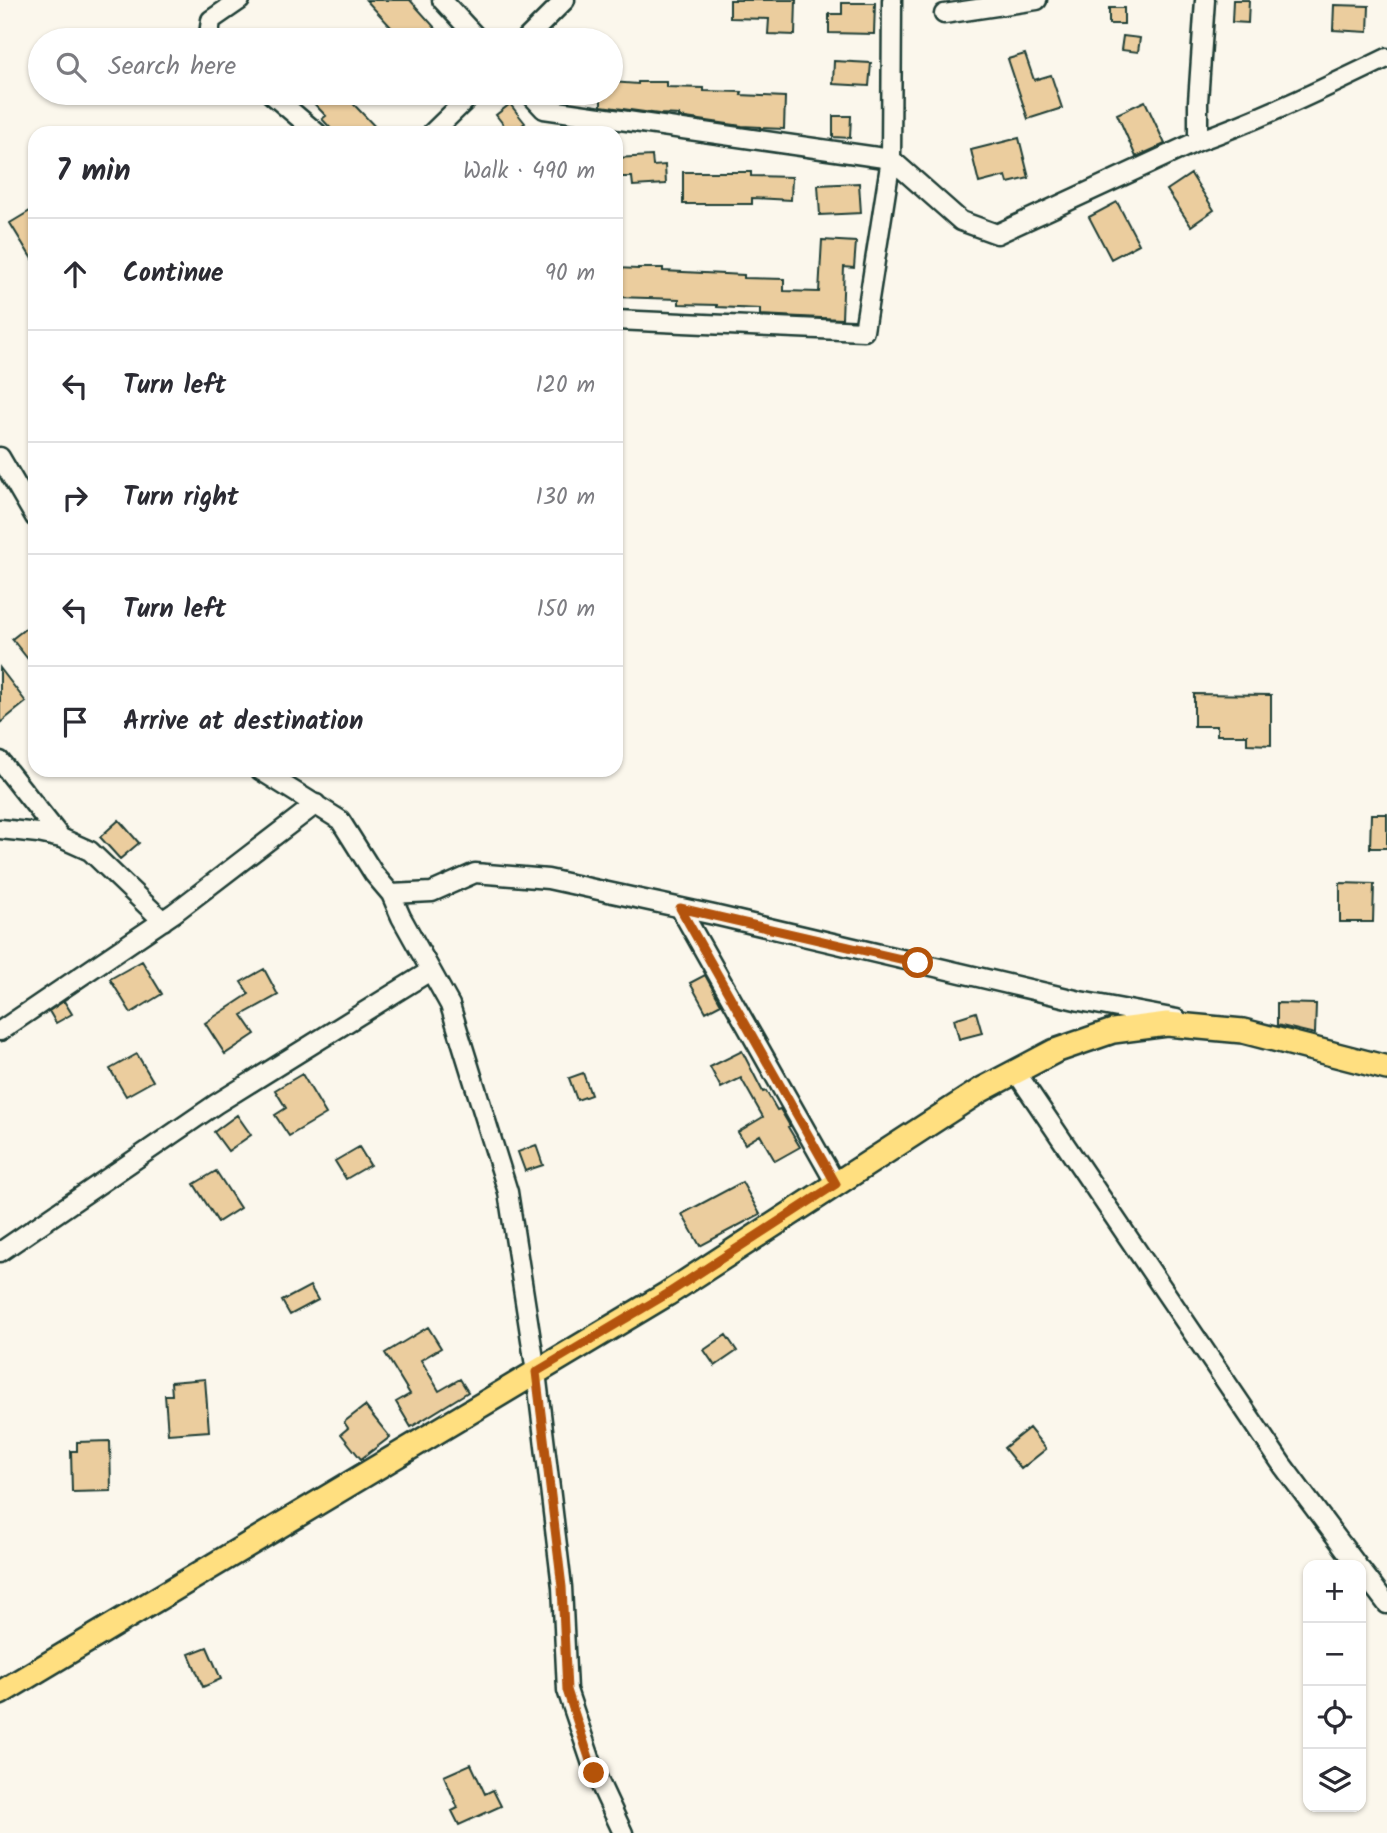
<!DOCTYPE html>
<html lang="en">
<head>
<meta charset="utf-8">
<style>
  body { margin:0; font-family:Kalam,sans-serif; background:#f2f2f3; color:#2b2b33 }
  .controls { position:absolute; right:21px; bottom:21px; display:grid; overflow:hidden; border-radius:14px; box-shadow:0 2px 5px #0004 }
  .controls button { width:63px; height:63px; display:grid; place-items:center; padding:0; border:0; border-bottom:2px solid #e1e1e2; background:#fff; color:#2b2b33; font:35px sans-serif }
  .stop { position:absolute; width:21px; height:21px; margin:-16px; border:5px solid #b45309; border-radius:50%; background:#fff }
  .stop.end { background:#b45309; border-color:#fff; box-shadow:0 2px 7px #0008 }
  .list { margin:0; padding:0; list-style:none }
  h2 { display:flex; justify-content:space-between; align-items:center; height:91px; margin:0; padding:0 28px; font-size:30px }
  h2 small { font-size:23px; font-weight:400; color:#7c7c81 }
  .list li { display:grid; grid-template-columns:46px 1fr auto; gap:21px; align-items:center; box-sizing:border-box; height:112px; padding:0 28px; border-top:2px solid #e1e1e2 }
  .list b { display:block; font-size:26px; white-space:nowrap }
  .list em { font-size:23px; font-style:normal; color:#7c7c81 }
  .icon { flex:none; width:38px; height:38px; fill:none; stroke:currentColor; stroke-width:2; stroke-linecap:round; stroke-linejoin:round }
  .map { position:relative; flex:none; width:1387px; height:1833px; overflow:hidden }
  .search { position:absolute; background:#fff; box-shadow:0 2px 5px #0004; left:28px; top:28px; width:595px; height:77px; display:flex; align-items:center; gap:18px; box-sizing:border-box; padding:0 24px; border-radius:38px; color:#7c7c81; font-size:26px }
  .panel { position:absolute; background:#fff; box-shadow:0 2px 5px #0004; left:28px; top:126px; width:595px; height:651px; border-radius:21px }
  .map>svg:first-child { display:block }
  .building { fill:#ebcd9e; stroke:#1f3d34; stroke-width:2 }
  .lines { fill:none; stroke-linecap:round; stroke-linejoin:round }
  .minor-casing { stroke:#1f3d34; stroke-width:23 }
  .major-casing { stroke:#1f3d34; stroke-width:28 }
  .minor { stroke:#fbf7ec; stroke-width:18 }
  .major { stroke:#ffdf80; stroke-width:23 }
  .route { stroke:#b45309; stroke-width:9 }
</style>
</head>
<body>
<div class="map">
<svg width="1387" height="1833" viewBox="0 0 1387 1833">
  <rect width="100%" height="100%" fill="#fbf7ec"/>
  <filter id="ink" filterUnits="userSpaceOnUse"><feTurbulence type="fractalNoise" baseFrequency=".0143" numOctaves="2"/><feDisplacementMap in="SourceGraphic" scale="14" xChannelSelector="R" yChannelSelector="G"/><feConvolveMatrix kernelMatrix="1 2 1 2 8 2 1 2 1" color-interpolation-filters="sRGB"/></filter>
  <g filter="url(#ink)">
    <path class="building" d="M366,0H410L446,40H403Z
      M730,0H796L795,35L768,34L769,19L730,18Z
      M1233,0H1249L1248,23L1232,22Z
      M842,3H875L874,34L829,33V14H842Z
      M1334,5L1369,6L1368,32L1333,30Z
      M1109,8H1124V24H1109Z
      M1123,36L1140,38L1138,52L1121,50Z
      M1025,54L1034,80L1051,75L1062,108L1028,119L1008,59Z
      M834,61L871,63L869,86L833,84Z
      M611,82L638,84V82H666V87L704,88V91L742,92L741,95L785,97L784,129L760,128V127L742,126L679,117V115L659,114L601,106V93H611Z
      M304,93H343L381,133H335L322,119L326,116Z
      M1145,101L1165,144L1136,157L1117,114Z
      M510,104L525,123L512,133H510L496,115Z
      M833,116H851L850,138L833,137Z
      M1019,138L1029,178L1008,183L1006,176L979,183L971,150Z
      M652,156L653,166L665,165L666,184L633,186L632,177H616V158Z
      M683,172H751V176L792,177L791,200L752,198V204H683Z
      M1191,174L1214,210L1191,226L1167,190Z
      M859,183L861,213L820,215L818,185Z
      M1117,202L1139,244L1111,259L1089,217Z
      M35,208V264L10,223Z
      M822,240L856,242L854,268L844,267L842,319L760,315V309L717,307V305L679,304V299L616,297V268L638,269V268H663V271L744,275V278L784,279V291L819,292Z
      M35,621V668L12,639Z
      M0,668L26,702L0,723Z
      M1194,694L1271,695V745L1247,744V735H1217V726H1194Z
      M1371,814H1387V848H1370Z
      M119,820L139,843L120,859L100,837Z
      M1340,883L1374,884L1373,922H1340Z
      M142,961L162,994L131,1013L110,979Z
      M264,969L278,995L242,1015L255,1034L225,1054L205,1023L249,994L241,982Z
      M705,975L721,1004L706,1012L690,983Z
      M64,1001L72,1014L56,1023L49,1011Z
      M1277,1003L1316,1004L1315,1034L1277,1025Z
      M976,1012L982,1033L959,1039L954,1019Z
      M742,1051L763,1092L766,1091L777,1110L780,1109L790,1126L788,1127L800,1147L775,1161L760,1135L745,1144L738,1132L763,1117L741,1078L721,1088L710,1067Z
      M137,1054L153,1081L126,1096L110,1069Z
      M583,1073L591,1095L577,1100L569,1078Z
      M302,1074L326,1114L289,1136L275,1115L286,1108L275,1090Z
      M237,1115L251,1135L228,1151L214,1132Z
      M536,1145L543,1165L525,1171L518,1152Z
      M359,1147L370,1165L346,1179L335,1161Z
      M216,1171L240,1208L218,1222L194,1184Z
      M742,1182L760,1214L700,1246L682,1214Z
      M310,1286L318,1300L290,1315L282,1301Z
      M428,1327L441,1348L421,1360L439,1391L460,1379L468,1392L411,1427L396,1402L410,1394L385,1353Z
      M726,1335L737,1351L715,1366L704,1350Z
      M205,1379L209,1431L168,1434L165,1395H172L171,1382Z
      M365,1406L390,1437L361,1459L341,1434L348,1428L344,1422Z
      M1029,1428L1046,1449L1021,1469L1004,1448Z
      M110,1441L111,1491L72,1492L71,1451H77V1442Z
      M207,1647L221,1679L203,1687L189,1654Z
      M471,1764L485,1794L493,1790L501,1806L459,1825L452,1811L458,1808L444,1776Z"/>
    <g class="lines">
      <g class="minor-casing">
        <path id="minor" d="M442,0L479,40
          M944,14L1037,0
          M213,40L209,35L211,20L240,0
          M525,40L565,0
          M270,93L317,133
          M529,93L544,109L891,159L961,221L997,234L1198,141C1263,118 1325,88 1387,58
          M432,133L473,93
          M1198,141V102L1205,0
          M616,320L864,331L891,159L892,0
          M0,457L35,517
          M0,761L61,838
          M260,770L340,820L374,874L391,894L432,892L475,873L548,879L714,915L1080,1001L1177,1019
          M0,829L38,833L61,838L90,851L163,921
          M391,894L401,917L450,1005L508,1192L536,1372L562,1587L567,1690L595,1773L623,1833
          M680,908L836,1184
          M0,1031L174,913L316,804
          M1016,1072L1283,1466L1357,1565
          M0,1252L216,1104L430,971
          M1361,1570L1387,1604"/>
      </g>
      <g class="major-casing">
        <path id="major" d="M0,1693L667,1294L981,1090L1055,1051L1113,1031L1167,1024L1243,1031L1387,1068"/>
      </g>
      <use href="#minor" class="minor"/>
      <use href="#major" class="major"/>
    </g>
  </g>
  <g class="lines" filter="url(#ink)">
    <path class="route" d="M594,1773L567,1690L562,1587L536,1372L667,1294L836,1184L680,908L918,963"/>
  </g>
</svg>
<div class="controls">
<button>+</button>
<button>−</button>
<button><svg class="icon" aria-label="locate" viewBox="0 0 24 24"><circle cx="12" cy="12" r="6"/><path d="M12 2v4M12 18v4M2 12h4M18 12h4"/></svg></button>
<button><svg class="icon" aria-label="layers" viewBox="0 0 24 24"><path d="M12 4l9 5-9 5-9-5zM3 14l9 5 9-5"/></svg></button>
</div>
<div class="stop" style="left:918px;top:963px"></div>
<div class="stop end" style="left:594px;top:1773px"></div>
<div class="search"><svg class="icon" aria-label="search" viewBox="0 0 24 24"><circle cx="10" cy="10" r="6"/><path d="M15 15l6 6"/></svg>Search here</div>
<section class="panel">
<h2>7 min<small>Walk · 490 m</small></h2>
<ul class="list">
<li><svg class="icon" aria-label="ahead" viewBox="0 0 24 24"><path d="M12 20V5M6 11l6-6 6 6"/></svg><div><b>Continue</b></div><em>90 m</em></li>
<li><svg class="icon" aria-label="left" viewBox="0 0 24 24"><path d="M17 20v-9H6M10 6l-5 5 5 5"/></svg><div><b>Turn left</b></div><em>120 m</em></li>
<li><svg class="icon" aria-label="right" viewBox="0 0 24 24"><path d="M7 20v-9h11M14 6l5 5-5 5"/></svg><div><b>Turn right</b></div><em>130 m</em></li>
<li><svg class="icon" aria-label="left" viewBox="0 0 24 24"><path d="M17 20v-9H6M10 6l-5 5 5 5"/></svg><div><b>Turn left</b></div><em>150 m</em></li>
<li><svg class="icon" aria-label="arrive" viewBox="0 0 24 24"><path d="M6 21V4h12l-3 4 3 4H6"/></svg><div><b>Arrive at destination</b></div></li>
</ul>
</section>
</div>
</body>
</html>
